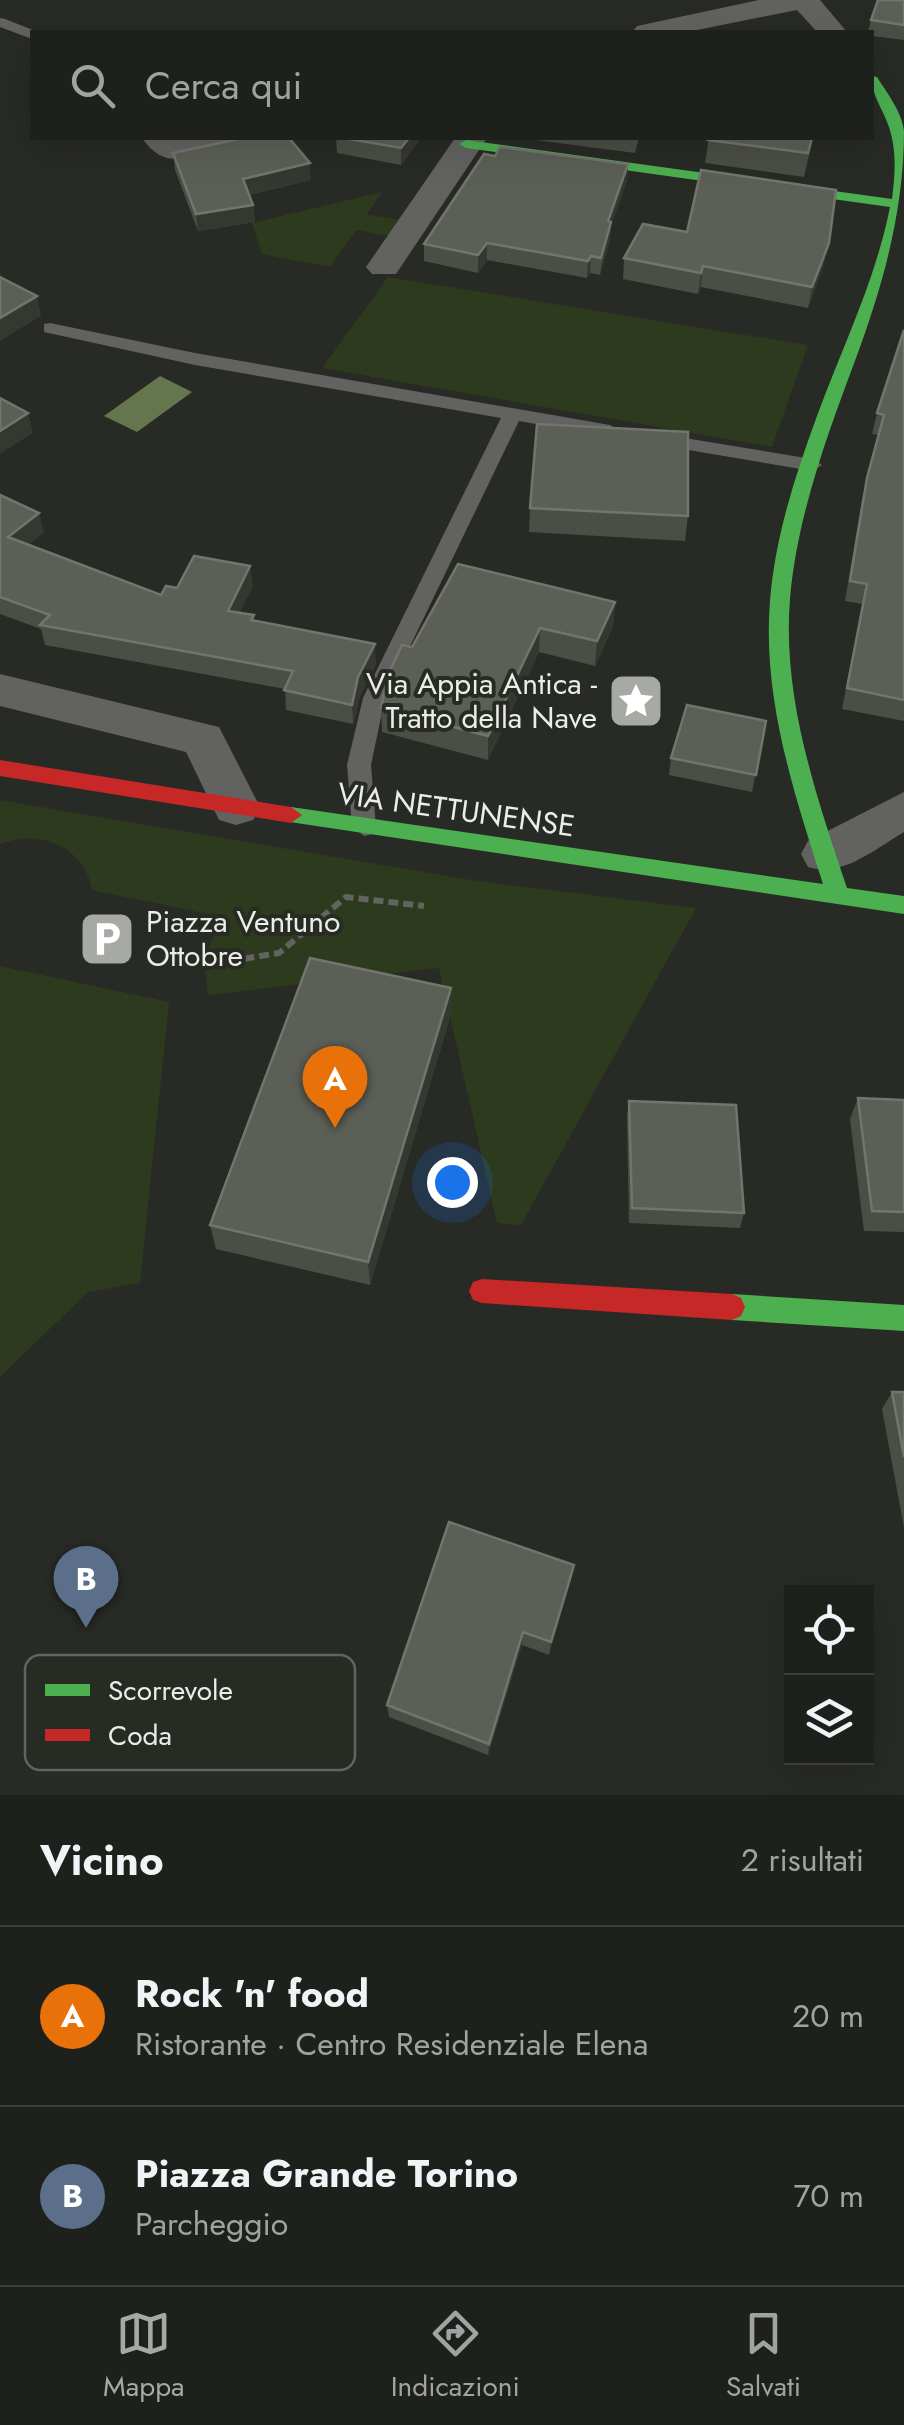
<!DOCTYPE html>
<html lang="it">
<head>
<meta charset="utf-8">
<style>
  body { margin:0; font-family:Jost,sans-serif; background:#2b2d29; color:#f1f3f6 }
  .controls { position:absolute; right:30px; bottom:30px; display:grid; overflow:hidden; border-radius:0px; box-shadow:0 10px 40px #0002 }
  .controls button { width:90px; height:90px; display:grid; place-items:center; padding:0; border:0; border-bottom:2px solid #3c3e3b; background:#1e201c; color:#f1f3f6; font:50px sans-serif }
  .you { position:absolute; left:452px; top:1182px; width:35px; height:35px; margin:-25px; border:8px solid #fff; border-radius:50%; background:#1a73e8; box-shadow:0 0 0 15px #1a73e833 }
  .badge { display:grid; place-items:center; width:65px; height:65px; border-radius:50%; background:#a7a9a4; color:#fff; font-size:32px; font-weight:700 }
  .pin { position:absolute; translate:-50% -82px; filter:drop-shadow(0 2px 5px #0008) }
  .pin::after { content:''; position:absolute; top:52px; width:35px; height:30px; background:inherit; clip-path:polygon(0 0,100% 0,50% 100%) }
  .list { margin:0; padding:0; list-style:none }
  h2 { display:flex; justify-content:space-between; align-items:center; height:130px; margin:0; padding:0 40px; font-size:42px }
  h2 small { font-size:32px; font-weight:400; color:#a1a3a3 }
  .list li { display:grid; grid-template-columns:65px 1fr auto; gap:30px; align-items:center; box-sizing:border-box; height:180px; padding:0 40px; border-top:2px solid #3c3e3b }
  .list b { display:block; font-size:38px; white-space:nowrap }
  .list p { margin:0; font-size:32px; white-space:nowrap; color:#a1a3a3 }
  .list em { font-size:32px; font-style:normal; color:#a1a3a3 }
  .icon { flex:none; width:55px; height:55px; fill:none; stroke:currentColor; stroke-width:2; stroke-linecap:round; stroke-linejoin:round }
  .map { position:relative; flex:none; width:904px; height:1795px; overflow:hidden }
  .search { position:absolute; background:#1e201c; box-shadow:0 10px 40px #0002; left:30px; right:30px; top:30px; height:110px; display:flex; align-items:center; gap:25px; box-sizing:border-box; padding:0 35px; border-radius:0px; color:#a1a3a3; font-size:38px }
  .sheet { height:490px; background:#1e201c }
  nav { display:flex; justify-content:space-around; align-items:center; box-sizing:border-box; height:140px; border-top:2px solid #3c3e3b; background:#1e201c; font-size:28px; color:#a1a3a3 }
  nav a { display:grid; justify-items:center; gap:5px }
  nav .on { color:#a7a9a4 }
  .map>svg:first-child { display:block }
  .green { fill:#2e3a1d }
  .water { fill:#65764e }
  .lines { fill:none; stroke-linecap:round; stroke-linejoin:round }
  .path { stroke:#636361; stroke-width:6; stroke-dasharray:10 5; stroke-linecap:butt }
  .lane { fill:#626261; fill-rule:evenodd }
  .street { fill:#626261; fill-rule:evenodd }
  .fast { fill:#4caf50; fill-rule:evenodd }
  .jam { fill:#c62828; fill-rule:evenodd }
  .wall { fill:#4a4e44 }
  .shaded-wall { fill:#353830 }
  .building { fill:#5b5f56; stroke:#72756d; stroke-width:2.5 }
  .labels { text-anchor:middle; stroke-width:8; stroke-linejoin:round; paint-order:stroke }
  .poi-label { font-size:30px; fill:#ebede8; stroke:#282b24; text-anchor:end }
  .street-label { font-size:30px; fill:#ebede8; stroke:#282b24 }
  .key { fill:#282b24; stroke:#62655f; stroke-width:2.5 }
  .key-label { font-size:28px; fill:#ebede8 }
</style>
</head>
<body>
<div class="map">
<svg width="904" height="1795" viewBox="0 0 904 1795">
  <rect width="100%" height="100%" fill="#282a25"/>
  <path class="green" d="M382,192L367,214L399,220L388,236L356,230L330,267L262,254L252,223Z
    M388,277L808,345L772,447L322,368Z
    M0,800L477,881L696,908L521,1225L497,1223L439,968L208,995L204,959L222,917L92,890C85,847 40,828 0,844Z
    M0,966L169,1002L140,1283L88,1292L0,1377Z"/>
  <path class="water" d="M160,376L192,392L137,432L104,416Z"/>
  <g class="lines">
    <path class="path" d="M200,966L279,953L346,897L424,906"/>
    <path class="lane" d="M0,18L5,19L38,32H32V39L0,27Z
      M50,323L195,353L610,425L620,431L610,437L519,421L385,698L371,765L376,827L373,834L364,836L352,827L347,765L363,698L501,418L195,365L44,332V324Z
      M654,433L812,459L822,465L812,471L647,443L644,439Z"/>
    <path class="street" d="M759,0H820L847,32H817L797,10L687,32H632L637,26Z
      M142,138H233L228,145C193,155 167,174 142,138Z
      M455,138H487L396,274H372L366,267Z
      M0,674L219,727L260,807L253,820L236,825L219,820L186,752L0,706Z
      M904,792V832C875,849 842,878 808,867L801,854L808,841Z"/>
    <path class="fast" d="M872,76L877,77C887,93 902,112 904,131C904,211 883,285 856,358C827,436 797,516 790,599C782,698 816,795 847,888L904,896V914L283,821L280,815L291,807L823,884C794,793 762,698 770,601C775,537 795,476 817,416C842,348 876,279 890,207L466,148L459,144L466,140L892,199C895,175 897,151 889,127C883,109 871,95 872,76Z
      M732,1294L904,1305V1331L732,1320L723,1316L719,1307L723,1298Z"/>
    <path class="jam" d="M0,760L291,807L302,815L291,823L0,776Z
      M482,1279L732,1294L741,1298L745,1307L741,1316L732,1320L482,1303L473,1300L469,1291L473,1282Z"/>
  </g>
  <path class="wall" d="M904,0V40L872,36V32H868L871,20Z
    M336,138H421L401,165L337,153Z
    M520,138H639L635,153Z
    M709,138H813L804,177L705,163Z
    M173,153L311,180L249,195L253,205L255,222L198,231L175,170Z
    M628,164L627,181L611,225L610,239L600,275L590,273L587,278L487,260L478,273L424,261V244Z
    M624,258L824,264L808,308L701,287L698,294L623,279Z
    M904,330V721L842,709L862,604L845,601L862,499L879,435L872,434L877,413Z
    M0,495L44,532L28,545L161,595L177,588L253,586L239,613L254,615V620L376,664L360,696L353,724L286,710L285,689L45,645L41,629L0,614Z
    M530,508L688,516L685,541L529,532Z
    M615,602L613,626L595,666L539,652L488,760L382,732L381,708L412,647Z
    M766,721L752,792L669,775L671,758Z
    M451,1014L370,1285L216,1249L210,1225Z
    M858,1098L904,1100V1232L864,1231L850,1119Z
    M629,1101L744,1213L740,1228L629,1223L627,1116Z
    M892,1392H904V1528L882,1409Z
    M574,1565L549,1655L522,1645L488,1755L389,1717L387,1705Z"/>
  <path class="shaded-wall" d="M409,138H421L401,165V148Z
    M310,163L311,180L244,196L243,179Z
    M628,164L627,181L611,225L610,239L600,275L608,221Z
    M253,205L255,222L198,231L196,214Z
    M487,243V260L478,273V255Z
    M829,243L824,264L808,308L812,287Z
    M591,256L590,273L587,278L588,261Z
    M703,266L701,287L698,294L701,273Z
    M37,296L41,316L0,341V318Z
    M28,413L33,433L0,454V431Z
    M39,513L44,532L13,557L8,537Z
    M250,566L253,586L230,630L228,611Z
    M615,602L613,626L595,666L597,641Z
    M540,628L539,652L488,760V736Z
    M375,644L376,664L360,696L353,724L352,705L358,677Z
    M451,988V1014L370,1285L368,1262Z
    M574,1565L571,1580L549,1655L551,1642Z
    M523,1632L522,1645L488,1755L489,1744Z"/>
  <path class="building" d="M878,0H904V25L871,20Z
    M243,138H289L310,163L243,179L253,205L196,214L173,153Z
    M344,138H409L401,148Z
    M709,138H812L808,153L708,140Z
    M500,147L628,164L608,221L611,222L601,258L591,256L588,261L487,243L478,255L424,244L484,154L495,156Z
    M701,170L836,190L829,243L812,287L703,266L701,273L624,258L643,224L687,232Z
    M0,277L37,296L0,318Z
    M904,330V700L847,688L867,584L850,581L867,478L884,415L877,413Z
    M0,398L28,413L0,431Z
    M537,424L688,432V516L530,508Z
    M0,495L39,513L8,537L161,595L166,586L177,588L194,556L250,566L228,611L254,615L251,620L375,644L358,677L352,705L284,690L293,671L40,625L50,615L0,597Z
    M458,564L615,602L597,641L540,628L488,736L381,708L388,675L402,645L412,647Z
    M687,705L766,721L756,775L671,758Z
    M310,958L451,988L368,1262L210,1225Z
    M858,1098L904,1100V1212L872,1211Z
    M629,1101L736,1105L744,1213L632,1208Z
    M892,1392H904V1457Z
    M449,1522L574,1565L551,1642L523,1632L489,1744L387,1705Z"/>
  <defs>
    <g id="sight-square" transform="scale(2.875)"><rect x="-9" y="-9" width="18" height="18" rx="4" fill="#a7a9a4" stroke="#282b24"/><path d="M0-6L1.8-2.2L6-1.7L2.9 1.2L3.7 5.4L0 3.3L-3.7 5.4L-2.9 1.2L-6-1.7L-1.8-2.2Z" fill="#fff"/></g>
    <g id="parking-square" transform="scale(2.875)"><rect x="-9" y="-9" width="18" height="18" rx="4" fill="#a7a9a4" stroke="#282b24"/><path d="M-3.5-5.5H1a3.5 3.5 0 0 1 0 7H-1V5.5H-3.5ZM-1-3.4V-.6H.8a1.4 1.4 0 0 0 0-2.8Z" fill="#fff"/></g>
  </defs>
  <g fill-rule="evenodd">
    <use href="#sight-square" x="636" y="701"/>
    <use href="#parking-square" x="107" y="939"/>
  </g>
  <g class="labels">
    <g class="poi-label">
      <text x="597" y="694">Via Appia Antica -<tspan x="597" dy="34">Tratto della Nave</tspan></text>
      <text x="146" y="932" text-anchor="start">Piazza Ventuno<tspan x="146" dy="34">Ottobre</tspan></text>
    </g>
    <g class="street-label">
      <text transform="translate(456 810) rotate(8)" y="10">VIA NETTUNENSE</text>
    </g>
  </g>
  <rect x="25" y="1655" width="330" height="115" rx="15" class="key"/>
  <rect x="45" y="1684" width="45" height="12" fill="#4caf50"/>
  <rect x="45" y="1729" width="45" height="12" fill="#c62828"/>
  <g class="key-label">
    <text x="108" y="1700">Scorrevole</text>
    <text x="108" y="1745">Coda</text>
  </g>
</svg>
<div class="controls">
<button><svg class="icon" aria-label="locate" viewBox="0 0 24 24"><circle cx="12" cy="12" r="6"/><path d="M12 2v4M12 18v4M2 12h4M18 12h4"/></svg></button>
<button><svg class="icon" aria-label="layers" viewBox="0 0 24 24"><path d="M12 4l9 5-9 5-9-5zM3 14l9 5 9-5"/></svg></button>
</div>
<div class="you"></div>
<div class="pin badge" style="left:335px;top:1128px;background:#e8710a">A</div>
<div class="pin badge" style="left:86px;top:1628px;background:#5c6f8a">B</div>
<div class="search"><svg class="icon" aria-label="search" viewBox="0 0 24 24"><circle cx="10" cy="10" r="6"/><path d="M15 15l6 6"/></svg>Cerca qui</div>
</div>
<section class="sheet">
<h2>Vicino<small>2 risultati</small></h2>
<ul class="list">
<li><span class="badge" style="background:#e8710a">A</span><div><b>Rock 'n' food</b><p>Ristorante · Centro Residenziale Elena</p></div><em>20 m</em></li>
<li><span class="badge" style="background:#5c6f8a">B</span><div><b>Piazza Grande Torino</b><p>Parcheggio</p></div><em>70 m</em></li>
</ul>
</section>
<nav>
<a class="on"><svg class="icon" aria-label="map" viewBox="0 0 24 24"><path d="M3 6l6-2 6 2 6-2v14l-6 2-6-2-6 2zM9 4v14M15 6v14"/></svg>Mappa</a>
<a><svg class="icon" aria-label="directions" viewBox="0 0 24 24"><path d="M12 3l9 9-9 9-9-9zM9 14v-3h6M13 9l2 2-2 2"/></svg>Indicazioni</a>
<a><svg class="icon" aria-label="saved" viewBox="0 0 24 24"><path d="M7 4h10v16l-5-4-5 4z"/></svg>Salvati</a>
</nav>
</body>
</html>
